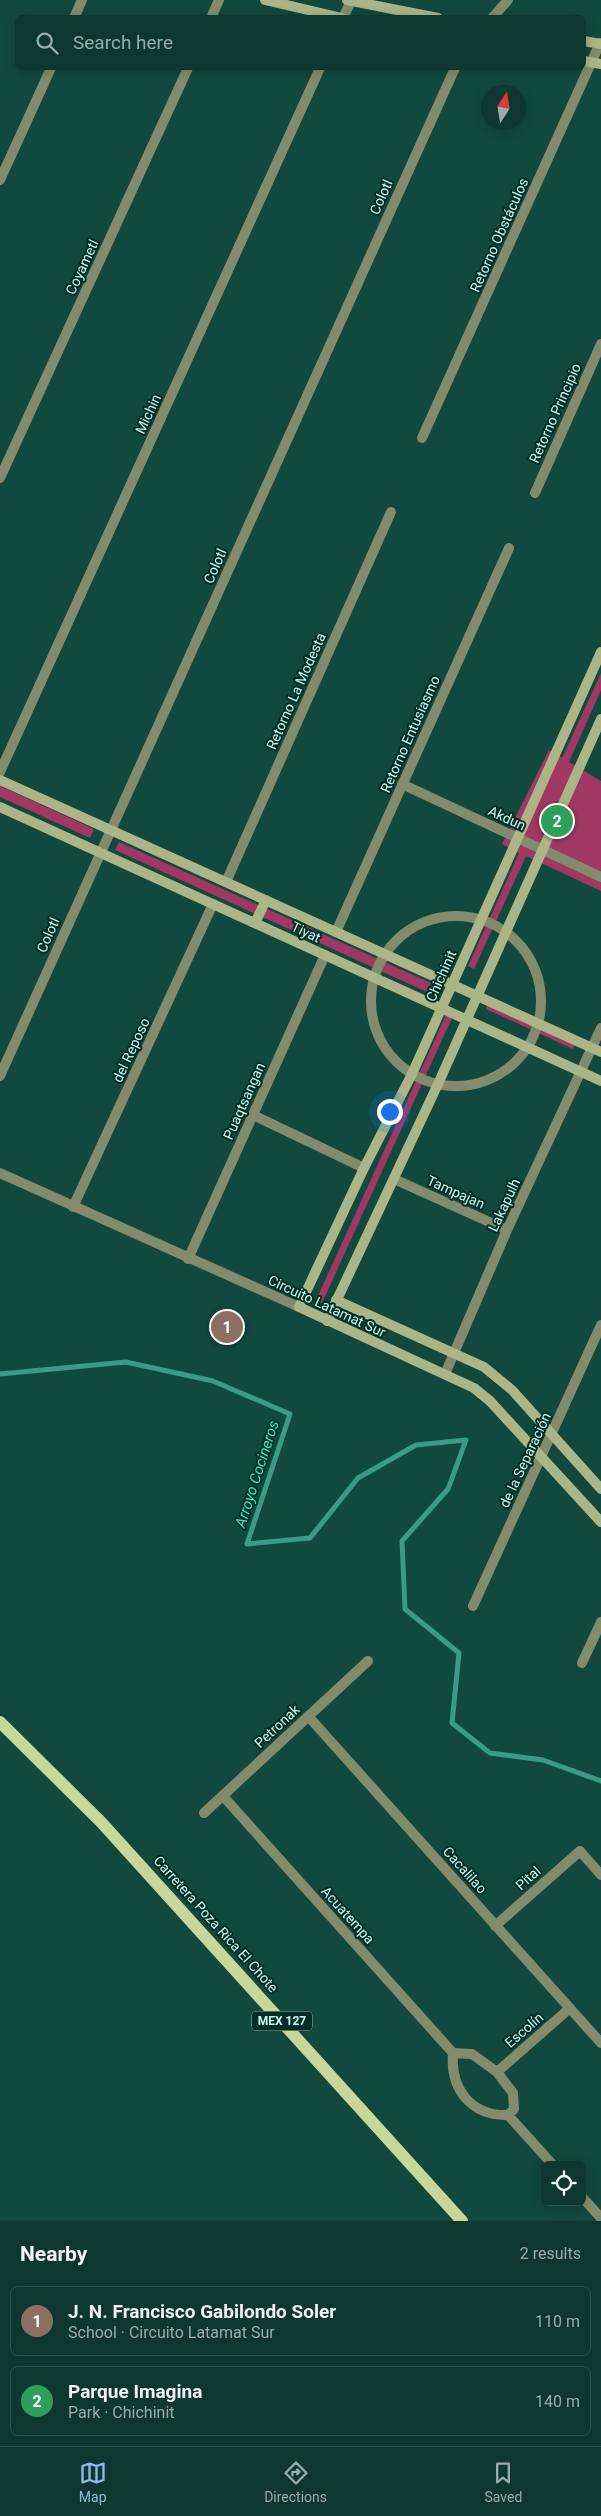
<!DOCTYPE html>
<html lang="en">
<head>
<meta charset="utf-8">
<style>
  body { margin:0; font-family:Roboto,sans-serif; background:#1b423b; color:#f1f3f6 }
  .controls { position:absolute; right:15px; bottom:15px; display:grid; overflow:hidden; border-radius:8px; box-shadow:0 2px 12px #0003 }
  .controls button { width:45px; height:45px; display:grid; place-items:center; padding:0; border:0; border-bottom:1px solid #2d514b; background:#0d372f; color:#f1f3f6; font:25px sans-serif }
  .compass { position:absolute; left:481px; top:85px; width:45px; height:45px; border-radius:50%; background:#0d372f; box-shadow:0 2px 12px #0003; rotate:12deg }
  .you { position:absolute; left:389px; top:1111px; width:18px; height:18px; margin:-12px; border:4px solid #fff; border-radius:50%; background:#1a73e8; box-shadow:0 0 0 8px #1a73e833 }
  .badge { display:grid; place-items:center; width:32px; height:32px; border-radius:50%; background:#90b9f0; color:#fff; font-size:16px; font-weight:700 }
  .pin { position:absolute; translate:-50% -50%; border:2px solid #fff; box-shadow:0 1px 5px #0006 }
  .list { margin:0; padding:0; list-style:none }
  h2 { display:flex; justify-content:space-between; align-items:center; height:65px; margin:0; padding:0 20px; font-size:21px }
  h2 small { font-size:16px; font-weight:400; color:#9aacaa }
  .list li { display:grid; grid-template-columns:32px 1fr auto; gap:15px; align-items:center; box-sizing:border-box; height:70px; margin:0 10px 10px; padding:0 10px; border:1px solid #2d514b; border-radius:8px }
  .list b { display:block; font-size:19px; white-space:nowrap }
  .list p { margin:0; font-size:16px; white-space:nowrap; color:#9aacaa }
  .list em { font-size:16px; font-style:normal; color:#9aacaa }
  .icon { flex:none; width:28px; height:28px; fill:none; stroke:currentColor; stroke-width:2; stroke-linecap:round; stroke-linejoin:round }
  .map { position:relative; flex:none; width:601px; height:2221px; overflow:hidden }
  .search { position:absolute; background:#0d372f; box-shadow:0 2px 12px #0003; left:15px; right:15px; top:15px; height:55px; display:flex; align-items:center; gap:12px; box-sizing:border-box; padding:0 18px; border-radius:8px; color:#9aacaa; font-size:19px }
  .sheet { height:225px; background:#0d372f }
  nav { display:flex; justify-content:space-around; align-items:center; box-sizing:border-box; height:70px; border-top:1px solid #2d514b; background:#0d372f; font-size:14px; color:#9aacaa }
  nav a { display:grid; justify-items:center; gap:2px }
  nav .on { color:#90b9f0 }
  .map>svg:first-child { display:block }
  .green { fill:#a03863 }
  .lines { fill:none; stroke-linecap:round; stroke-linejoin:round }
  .stream { stroke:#3b9b89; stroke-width:5 }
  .street { stroke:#848b6d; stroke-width:10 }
  .secondary { stroke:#abb585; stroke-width:10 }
  .primary { stroke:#c8d697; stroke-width:12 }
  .labels { text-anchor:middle; stroke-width:4; stroke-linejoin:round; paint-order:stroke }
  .shield { fill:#002e26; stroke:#8fbdb3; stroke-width:1 }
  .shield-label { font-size:12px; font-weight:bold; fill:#ccfaef }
  .street-label { font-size:14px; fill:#ccfaef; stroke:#002e26 }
  .water-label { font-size:15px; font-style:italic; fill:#2eeecf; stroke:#002e26 }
</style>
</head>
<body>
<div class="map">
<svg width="601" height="2221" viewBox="0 0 601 2221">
  <rect width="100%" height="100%" fill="#11493f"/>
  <path class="green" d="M601,673V690L569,762L601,781V891L526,856L474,969L468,966L519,853L502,844L549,750L562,758Z
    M0,786L94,829L90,838L0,797Z
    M119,842L431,983L427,992L115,850Z
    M489,1000L577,1040L573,1049L486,1009Z
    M446,1015L452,1018L322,1303L316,1300Z"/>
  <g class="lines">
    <path class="stream" d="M0,1374L126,1362L213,1381L290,1414L247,1544L310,1538L358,1478L416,1445L466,1440L448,1489L402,1541L405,1609L459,1653L452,1723L490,1753L543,1760L601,1781"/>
    <path class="street" d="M74,18L82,0
      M211,18L219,0
      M343,18L351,1
      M492,18L508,0
      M0,180L51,68
      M422,438L600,43
      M0,478L188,68
      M535,493L601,344
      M0,772L320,68
      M402,784L601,877
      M226,882L391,512
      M371 1001a85 85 0 1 1 170 0a85 85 0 1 1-170 0Z
      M336,932L509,548
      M0,1076L455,68
      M253,1115L364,1168
      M0,1173L299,1307
      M394,1179L507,1230
      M73,1207L213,904
      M188,1259L325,955
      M445,1374L507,1230L601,1028
      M473,1606L601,1325
      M582,1663L601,1622
      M308,1716L601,2043
      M223,1796L453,2053L472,2054L497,2072L513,2093L514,2109L508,2115C471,2116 450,2089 453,2053
      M204,1813L368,1661
      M495,1926L580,1851L601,1875
      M497,2072L570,2008
      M508,2115L553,2165
      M582,2197L601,2218"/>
    <path class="secondary" d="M265,0L342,18
      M347,0L438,18
      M584,41L601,44
      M584,61L601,64
      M601,652L412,1074L364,1168L299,1307L474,1388L490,1401L601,1522
      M0,780L601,1052
      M0,807L601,1081
      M255,923L266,900
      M336,1300L484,1367L512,1390L601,1489
      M327,1321L438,1084L601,719"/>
    <path class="primary" d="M0,1722L101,1822L462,2221"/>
  </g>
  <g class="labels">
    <rect class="shield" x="252" y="2011.5" width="60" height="19" rx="4"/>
    <g class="shield-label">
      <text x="282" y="2025">MEX 127</text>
    </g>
    <g class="street-label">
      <text transform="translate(381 197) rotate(-66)" y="5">Colotl</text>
      <text transform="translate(499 235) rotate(-66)" y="5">Retorno Obstáculos</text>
      <text transform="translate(82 267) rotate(-65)" y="5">Coyametl</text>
      <text transform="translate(555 413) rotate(-66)" y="5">Retorno Principio</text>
      <text transform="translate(148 414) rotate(-65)" y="5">Michin</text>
      <text transform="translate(215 566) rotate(-66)" y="5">Colotl</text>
      <text transform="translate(296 691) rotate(-66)" y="5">Retorno La Modesta</text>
      <text transform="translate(410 734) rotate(-66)" y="5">Retorno Entusiasmo</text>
      <text transform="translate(507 818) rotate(25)" y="5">Akdun</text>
      <text transform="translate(306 932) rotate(25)" y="5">Tiyat</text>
      <text transform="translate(48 935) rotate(-66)" y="5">Colotl</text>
      <text transform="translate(441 976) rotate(-66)" y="5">Chichinit</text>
      <text transform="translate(131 1050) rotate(-65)" y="5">del Reposo</text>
      <text transform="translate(244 1101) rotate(-66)" y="5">Puaqtsangan</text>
      <text transform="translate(456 1192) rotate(24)" y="5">Tampajan</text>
      <text transform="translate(504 1205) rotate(-65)" y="5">Lakapulh</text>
      <text transform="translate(327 1306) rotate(25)" y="5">Circuito Latamat Sur</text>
      <text transform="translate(525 1460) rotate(-65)" y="5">de la Separación</text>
      <text transform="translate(277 1726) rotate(-43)" y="5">Petronak</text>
      <text transform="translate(465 1870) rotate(48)" y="5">Cacalilao</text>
      <text transform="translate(528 1878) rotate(-42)" y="5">Pital</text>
      <text transform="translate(348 1915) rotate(48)" y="5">Acuatempa</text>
      <text transform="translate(216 1924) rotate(48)" y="5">Carretera Poza Rica El Chote</text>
      <text transform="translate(524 2030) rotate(-41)" y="5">Escolín</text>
    </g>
    <g class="water-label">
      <text transform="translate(257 1474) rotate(-72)" y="5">Arroyo Cocineros</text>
    </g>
  </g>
</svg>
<div class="controls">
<button><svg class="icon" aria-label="locate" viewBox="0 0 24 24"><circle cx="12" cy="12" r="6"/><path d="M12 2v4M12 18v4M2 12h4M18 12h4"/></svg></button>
</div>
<svg class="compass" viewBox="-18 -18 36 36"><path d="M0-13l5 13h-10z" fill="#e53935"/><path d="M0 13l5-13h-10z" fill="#9aacaa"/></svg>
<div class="you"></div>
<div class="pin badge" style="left:227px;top:1327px;background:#8d6e63">1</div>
<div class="pin badge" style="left:557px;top:821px;background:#2e9e5b">2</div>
<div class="search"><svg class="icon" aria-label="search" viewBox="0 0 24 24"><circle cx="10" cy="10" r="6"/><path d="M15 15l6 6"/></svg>Search here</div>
</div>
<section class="sheet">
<h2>Nearby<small>2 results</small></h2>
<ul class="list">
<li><span class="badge" style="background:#8d6e63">1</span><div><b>J. N. Francisco Gabilondo Soler</b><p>School · Circuito Latamat Sur</p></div><em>110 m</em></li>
<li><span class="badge" style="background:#2e9e5b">2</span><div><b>Parque Imagina</b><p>Park · Chichinit</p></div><em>140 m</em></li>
</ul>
</section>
<nav>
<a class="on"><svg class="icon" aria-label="map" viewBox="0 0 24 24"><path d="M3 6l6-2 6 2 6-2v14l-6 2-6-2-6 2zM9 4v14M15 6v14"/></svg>Map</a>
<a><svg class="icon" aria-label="directions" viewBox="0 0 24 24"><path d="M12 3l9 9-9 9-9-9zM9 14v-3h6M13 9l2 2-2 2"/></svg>Directions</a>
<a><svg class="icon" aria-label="saved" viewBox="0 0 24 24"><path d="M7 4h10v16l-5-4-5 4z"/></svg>Saved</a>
</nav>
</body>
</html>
